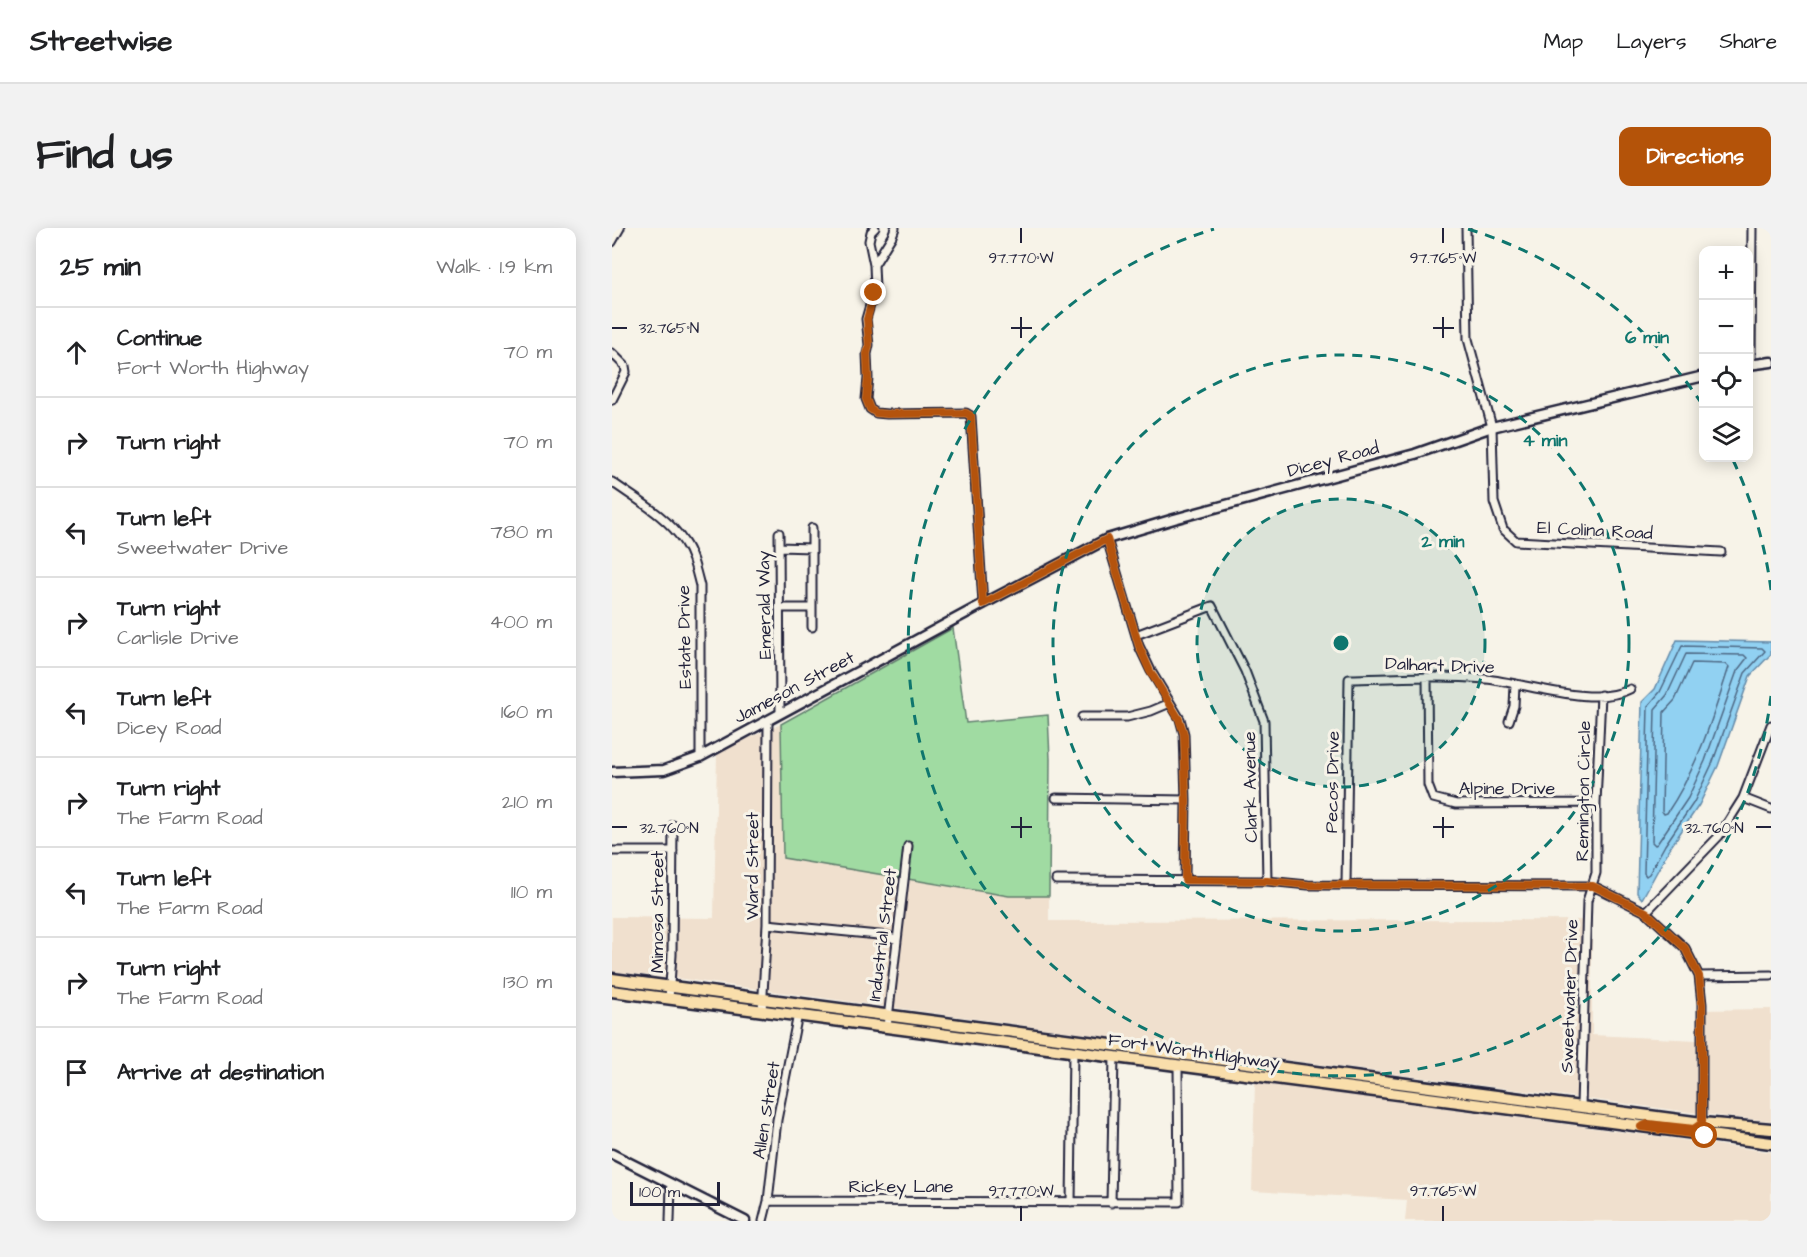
<!DOCTYPE html>
<html lang="en">
<head>
<meta charset="utf-8">
<style>
  body { margin:0; font-family:"Architects Daughter",sans-serif; background:#f2f2f2; color:#202124 }
  .controls { position:absolute; right:18px; top:18px; display:grid; overflow:hidden; border-radius:12px; box-shadow:0 3px 15px #0003 }
  .controls button { width:54px; height:54px; display:grid; place-items:center; padding:0; border:0; border-bottom:2px solid #e0e0e0; background:#fff; color:#202124; font:30px sans-serif }
  .scale { position:absolute; left:18px; bottom:15px; width:90px; box-sizing:border-box; padding-left:6px; border:3px solid #22223b; border-top:0; font-size:16px; line-height:21px; white-space:nowrap; color:#22223b; -webkit-text-stroke:4px #f7f3e8; paint-order:stroke }
  .stop { position:absolute; width:18px; height:18px; margin:-14px; border:4px solid #b45309; border-radius:50%; background:#fff }
  .stop.end { background:#b45309; border-color:#fff; box-shadow:0 2px 6px #0008 }
  .list { margin:0; padding:0; list-style:none }
  h2 { display:flex; justify-content:space-between; align-items:center; height:78px; margin:0; padding:0 24px; font-size:26px }
  h2 small { font-size:20px; font-weight:400; color:#757577 }
  .list li { display:grid; grid-template-columns:39px 1fr auto; gap:18px; align-items:center; box-sizing:border-box; height:90px; padding:0 24px; border-top:2px solid #e0e0e0 }
  .list b { display:block; font-size:22px; white-space:nowrap }
  .list p { margin:0; font-size:20px; white-space:nowrap; color:#757577 }
  .list em { font-size:20px; font-style:normal; color:#757577 }
  .icon { flex:none; width:33px; height:33px; fill:none; stroke:currentColor; stroke-width:2; stroke-linecap:round; stroke-linejoin:round }
  .map { position:relative; flex:none; width:1159px; height:993px; overflow:hidden; border-radius:12px }
  header { display:flex; align-items:center; gap:36px; box-sizing:border-box; height:84px; padding:0 30px; background:#fff; border-bottom:2px solid #e0e0e0 }
  header strong { font-size:28px }
  nav { display:flex; gap:33px; margin-inline-start:auto; font-size:21px }
  .intro { display:flex; align-items:center; justify-content:space-between; box-sizing:border-box; height:144px; padding:0 36px }
  h1 { margin:0; font-size:42px }
  .button { padding:15px 27px; border-radius:12px; background:#b45309; color:#fff; font-size:21px; font-weight:700 }
  main { display:flex; gap:36px; padding:0 36px }
  aside { flex:1; background:#fff; border-radius:12px; box-shadow:0 3px 15px #0003 }
  .map>svg:first-child { display:block }
  .built { fill:#f0e0ce }
  .green { fill:#a0dba2; stroke:#617e6e; stroke-width:1.5 }
  .water { fill:#91d1f2; stroke:#658ba9; stroke-width:1.5 }
  .lines { fill:none; stroke-linecap:round; stroke-linejoin:round }
  .shore { stroke:#4e6884; stroke-width:1.5 }
  .minor-casing { stroke:#22223b; stroke-width:11 }
  .tertiary-casing { stroke:#22223b; stroke-width:13 }
  .primary-casing { stroke:#22223b; stroke-width:15 }
  .minor { stroke:#f7f3e8; stroke-width:7 }
  .tertiary { stroke:#f7f3e8; stroke-width:8 }
  .primary { stroke:#f9deab; stroke-width:10 }
  .route { stroke:#b45309; stroke-width:8 }
  .ticks { fill:none; stroke:#22223b; stroke-width:2 }
  .ring { fill:none; stroke:#0f766e; stroke-width:3; stroke-dasharray:10 8 }
  .labels { text-anchor:middle; stroke-width:6; stroke-linejoin:round; paint-order:stroke }
  .street-label { font-size:18px; fill:#22223b; stroke:#f7f3e8 }
  .ticks-label { font-size:15px; text-anchor:middle; fill:#22223b; stroke:#f7f3e8; stroke-width:6; stroke-linejoin:round; paint-order:stroke }
  .centre { fill:#0f766e; stroke:#f7f3e8; stroke-width:3 }
  .ring-label { font-size:18px; text-anchor:middle; font-weight:bold; fill:#0f766e; stroke:#f7f3e8; stroke-width:6; stroke-linejoin:round; paint-order:stroke }
</style>
</head>
<body>
<header>
<strong>Streetwise</strong>
<nav><a>Map</a><a>Layers</a><a>Share</a></nav>
</header>
<div class="intro"><h1>Find us</h1><a class="button">Directions</a></div>
<main>
<aside>
<h2>25 min<small>Walk · 1.9 km</small></h2>
<ul class="list">
<li><svg class="icon" aria-label="ahead" viewBox="0 0 24 24"><path d="M12 20V5M6 11l6-6 6 6"/></svg><div><b>Continue</b><p>Fort Worth Highway</p></div><em>70 m</em></li>
<li><svg class="icon" aria-label="right" viewBox="0 0 24 24"><path d="M7 20v-9h11M14 6l5 5-5 5"/></svg><div><b>Turn right</b></div><em>70 m</em></li>
<li><svg class="icon" aria-label="left" viewBox="0 0 24 24"><path d="M17 20v-9H6M10 6l-5 5 5 5"/></svg><div><b>Turn left</b><p>Sweetwater Drive</p></div><em>780 m</em></li>
<li><svg class="icon" aria-label="right" viewBox="0 0 24 24"><path d="M7 20v-9h11M14 6l5 5-5 5"/></svg><div><b>Turn right</b><p>Carlisle Drive</p></div><em>400 m</em></li>
<li><svg class="icon" aria-label="left" viewBox="0 0 24 24"><path d="M17 20v-9H6M10 6l-5 5 5 5"/></svg><div><b>Turn left</b><p>Dicey Road</p></div><em>160 m</em></li>
<li><svg class="icon" aria-label="right" viewBox="0 0 24 24"><path d="M7 20v-9h11M14 6l5 5-5 5"/></svg><div><b>Turn right</b><p>The Farm Road</p></div><em>210 m</em></li>
<li><svg class="icon" aria-label="left" viewBox="0 0 24 24"><path d="M17 20v-9H6M10 6l-5 5 5 5"/></svg><div><b>Turn left</b><p>The Farm Road</p></div><em>110 m</em></li>
<li><svg class="icon" aria-label="right" viewBox="0 0 24 24"><path d="M7 20v-9h11M14 6l5 5-5 5"/></svg><div><b>Turn right</b><p>The Farm Road</p></div><em>130 m</em></li>
<li><svg class="icon" aria-label="arrive" viewBox="0 0 24 24"><path d="M6 21V4h12l-3 4 3 4H6"/></svg><div><b>Arrive at destination</b></div></li>
</ul>
</aside>
<div class="map">
<svg width="1159" height="993" viewBox="0 0 1159 993">
  <rect width="100%" height="100%" fill="#f7f3e8"/>
  <filter id="ink" filterUnits="userSpaceOnUse"><feTurbulence type="fractalNoise" baseFrequency=".0167" numOctaves="2"/><feDisplacementMap in="SourceGraphic" scale="12" xChannelSelector="R" yChannelSelector="G"/><feConvolveMatrix kernelMatrix="1 2 1 2 8 2 1 2 1" color-interpolation-filters="sRGB"/></filter>
  <g filter="url(#ink)">
    <path class="built" d="M169,496L172,630L397,668H437V693L980,692V807L1085,812L1086,782L1159,781V893L1115,889L504,810L71,751L0,744V689L102,690L105,524Z
      M643,854L1159,924V993H793L795,972L640,963Z"/>
    <path class="green" d="M341,400L354,495L436,487L438,531L437,668H397L171,630L169,496Z"/>
    <path class="water" d="M1065,412L1159,414V426L1138,448L1106,538L1087,577L1058,620L1030,671L1025,665L1030,474L1043,461Z"/>
    <g class="lines">
      <path class="shore" d="M1070,418L1150,420L1153,423L1133,445L1100,536L1082,574L1053,617L1037,646L1034,648L1032,645L1036,478L1048,464Z
        M1074,426L1132,427L1135,430L1125,443L1093,533L1076,570L1045,616L1043,617L1040,614L1043,481L1055,467Z
        M1080,435L1114,436L1117,439C1101,489 1085,541 1055,585L1052,586L1050,583L1052,484L1063,472Z"/>
      <g class="minor-casing">
        <path id="minor" d="M263,0L259,4L257,13L262,37L263,60L254,91L257,117L255,126L256,150L254,171L258,181L264,185L275,186L354,185L359,188L371,376
          M854,0L856,111L880,199L882,274L891,301L904,313L1109,324
          M0,14L8,0
          M262,37L280,8L283,0
          M0,125L13,138L14,144L0,172
          M1139,136L1140,0
          M0,254C25,272 55,288 72,314C81,327 84,343 88,358V529
          M167,305L168,485
          M495,311L527,418L539,443L568,491L572,506L574,572L573,652
          M167,319L200,320
          M167,380H200
          M200,399V300
          M524,407L600,378L633,443L652,493L655,653
          M815,449L816,557L821,570L844,576L984,575
          M470,489H515L539,483L558,475
          M897,493L902,478L903,457
          M444,570L574,572
          M1131,570L1159,581
          M0,623H61
          M444,652L655,653L696,657L981,658L1034,684L1073,720L1087,748L1090,776V895
          M734,657L737,451C783,450 829,447 874,451C914,455 982,480 1018,461
          M1034,684L1107,608L1131,570L1159,497
          M155,696L276,708L285,712
          M1087,748L1159,747
          M57,771L60,727L61,597
          M150,783L155,696L156,493
          M275,799L296,618
          M969,878L975,673L984,645V575L989,467
          M156,973L567,974L566,838
          M459,974L461,824
          M499,975L502,829
          M58,993L59,957
          M151,993L156,973L165,892L186,786"/>
      </g>
      <g class="tertiary-casing">
        <path id="tertiary" d="M1136,137L1159,134
          M0,544L52,542L88,529L371,376L495,311L562,291L803,226L880,199L1092,148
          M0,926L133,993"/>
      </g>
      <g class="primary-casing">
        <path id="primary" d="M0,751L1090,895L1159,901
          M0,763L1159,915"/>
      </g>
      <use href="#minor" class="minor"/>
      <use href="#tertiary" class="tertiary"/>
      <use href="#primary" class="primary"/>
    </g>
  </g>
  <g class="lines" filter="url(#ink)">
    <path class="route" d="M262,65L255,91L257,117L255,126L256,150L254,171L258,181L264,185L275,186L354,185L359,188L371,376L495,311L527,418L538,443L567,491L572,506L574,572L573,652L655,653L696,657L981,658L1034,684L1073,720L1087,748L1090,776V895L1082,901L1036,896L1029,899L1093,908"/>
  </g>
  <path class="ticks" d="M409,0V15M831,0V15M409,89V110M831,89V110M0,100H15M399,100H420M821,100H842M409,589V610M831,589V610M0,599H15M399,599H420M821,599H842M1144,599H1159M409,978V993M831,978V993"/>
  <circle cx="729" cy="415" r="144" fill="#0f766e" fill-opacity=".12"/>
  <g class="ring">
    <circle cx="729" cy="415" r="144"/>
    <circle cx="729" cy="415" r="288"/>
    <path d="M1159 468A433 433 0 1 1 602 1M856 1A433 433 0 0 1 1090 176M1121 232A433 433 0 0 1 1159 362"/>
  </g>
  <g class="labels">
    <g class="street-label">
      <text transform="translate(721 231) rotate(-15)" y="6">Dicey Road</text>
      <text transform="translate(983 302) rotate(3)" y="6">El Colina Road</text>
      <text transform="translate(152 377) rotate(-91)" y="6">Emerald Way</text>
      <text transform="translate(72 409) rotate(-91)" y="6">Estate Drive</text>
      <text transform="translate(828 437) rotate(2)" y="6">Dalhart Drive</text>
      <text transform="translate(182 459) rotate(-28)" y="6">Jameson Street</text>
      <text transform="translate(720 554) rotate(-89)" y="6">Pecos Drive</text>
      <text transform="translate(638 559) rotate(-91)" y="6">Clark Avenue</text>
      <text x="895" y="566">Alpine Drive</text>
      <text transform="translate(971 563) rotate(-89)" y="6">Remington Circle</text>
      <text transform="translate(140 638) rotate(-90)" y="6">Ward Street</text>
      <text transform="translate(45 684) rotate(-90)" y="6">Mimosa Street</text>
      <text transform="translate(270 707) rotate(-83)" y="6">Industrial Street</text>
      <text transform="translate(957 768) rotate(-88)" y="6">Sweetwater Drive</text>
      <text transform="translate(582 823) rotate(8)" y="6">Fort Worth Highway</text>
      <text transform="translate(154 882) rotate(-81)" y="6">Allen Street</text>
      <text x="289" y="964">Rickey Lane</text>
    </g>
  </g>
  <g class="ticks-label">
    <text x="409" y="35">97.770°W</text>
    <text x="831" y="35">97.765°W</text>
    <text x="57" y="105">32.765°N</text>
    <text x="57" y="605">32.760°N</text>
    <text x="1102" y="605">32.760°N</text>
    <text x="409" y="968">97.770°W</text>
    <text x="831" y="968">97.765°W</text>
  </g>
  <circle cx="729" cy="415" r="9" class="centre"/>
  <g class="ring-label">
    <text x="1035" y="115">6 min</text>
    <text x="933" y="218">4 min</text>
    <text x="831" y="319">2 min</text>
  </g>
</svg>
<div class="controls">
<button>+</button>
<button>−</button>
<button><svg class="icon" aria-label="locate" viewBox="0 0 24 24"><circle cx="12" cy="12" r="6"/><path d="M12 2v4M12 18v4M2 12h4M18 12h4"/></svg></button>
<button><svg class="icon" aria-label="layers" viewBox="0 0 24 24"><path d="M12 4l9 5-9 5-9-5zM3 14l9 5 9-5"/></svg></button>
</div>
<div class="scale">100 m</div>
<div class="stop" style="left:1093px;top:908px"></div>
<div class="stop end" style="left:262px;top:65px"></div>
</div>
</main>
</body>
</html>
